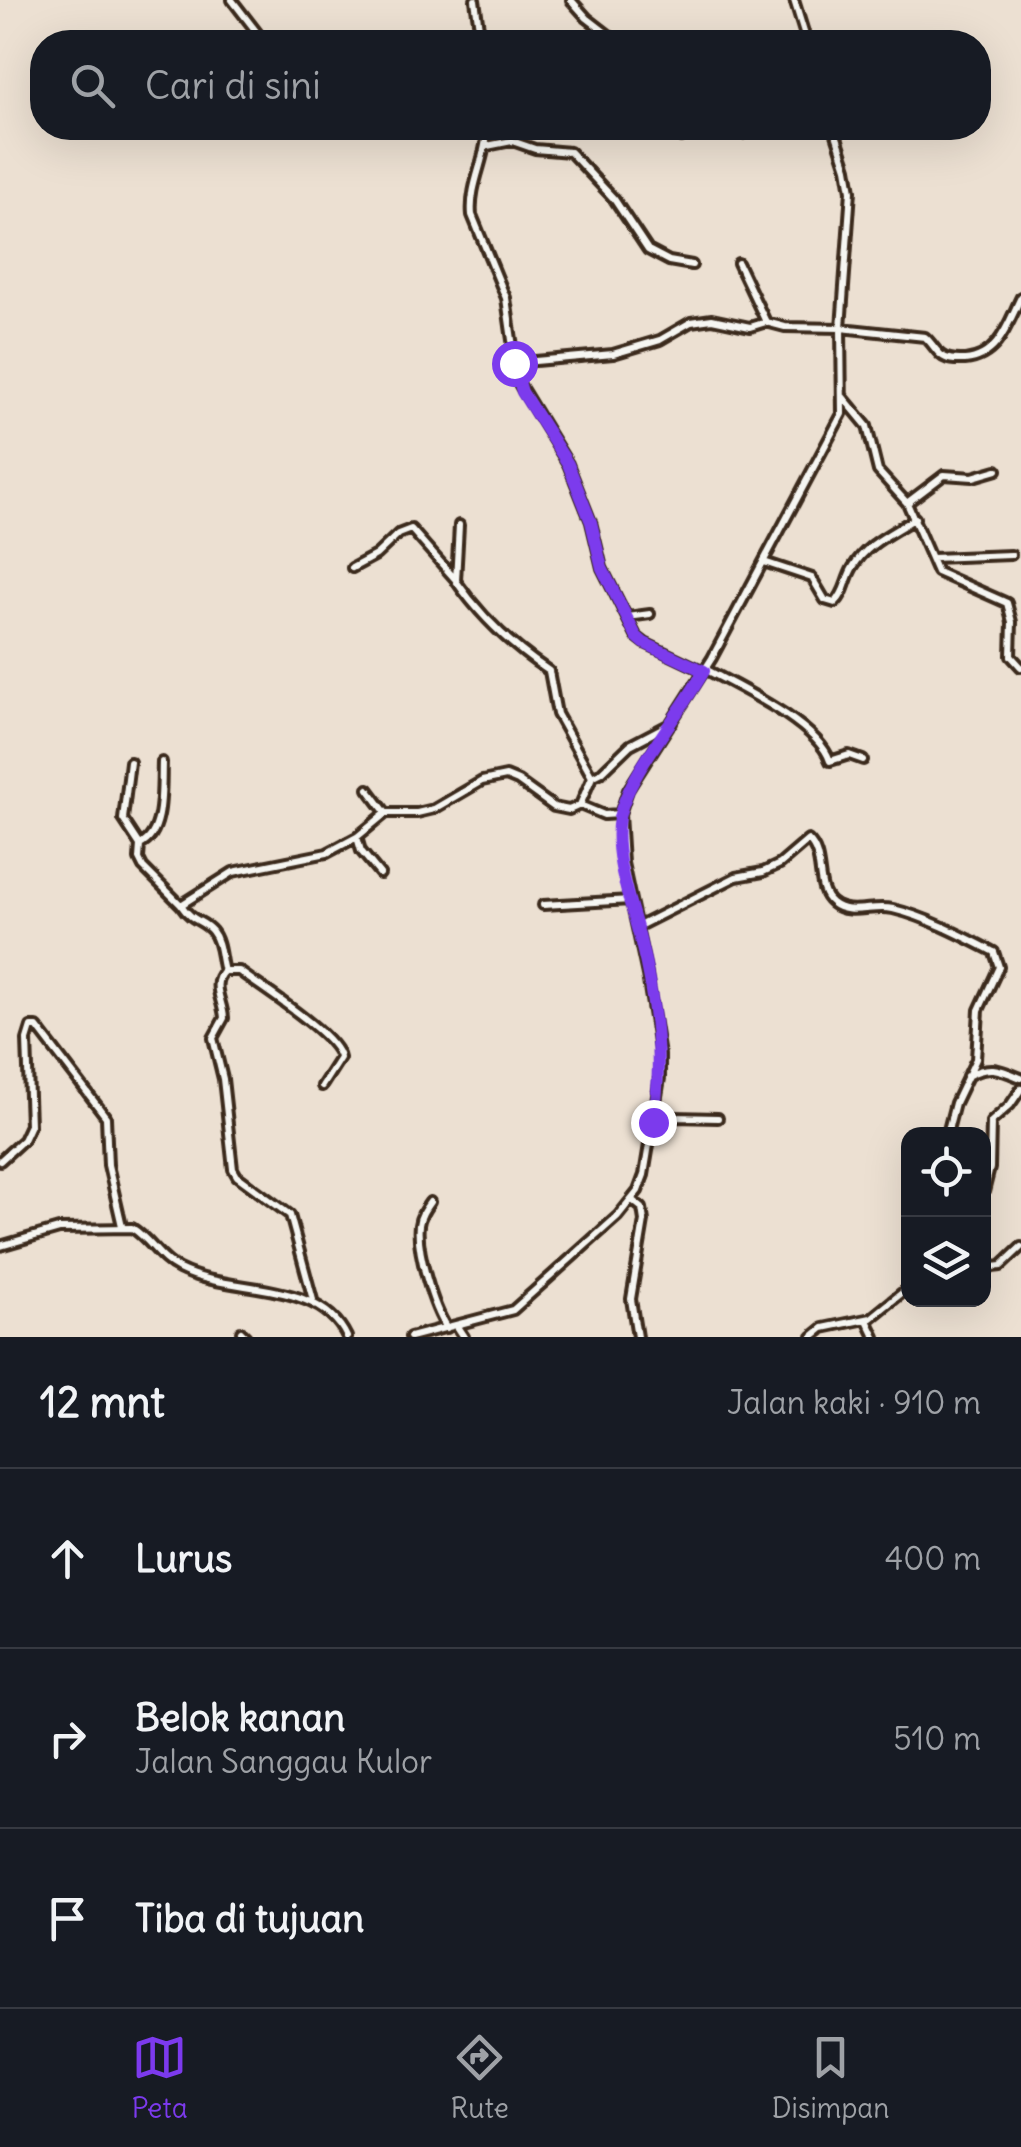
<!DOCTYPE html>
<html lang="id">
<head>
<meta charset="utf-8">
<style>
  body { margin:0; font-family:Delius,sans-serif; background:#242831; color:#f1f3f6 }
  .controls { position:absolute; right:30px; bottom:30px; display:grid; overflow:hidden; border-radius:20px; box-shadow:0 10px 40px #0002 }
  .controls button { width:90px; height:90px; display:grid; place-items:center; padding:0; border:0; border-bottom:2px solid #363941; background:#171b24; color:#f1f3f6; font:50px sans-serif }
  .stop { position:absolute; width:30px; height:30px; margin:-22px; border:8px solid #7c3aed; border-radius:50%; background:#fff }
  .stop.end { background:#7c3aed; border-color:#fff; box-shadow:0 2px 10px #0008 }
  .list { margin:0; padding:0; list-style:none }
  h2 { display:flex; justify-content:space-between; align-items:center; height:130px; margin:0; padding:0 40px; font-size:42px }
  h2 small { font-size:32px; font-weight:400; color:#9ea1a6 }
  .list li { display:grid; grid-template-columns:65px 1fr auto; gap:30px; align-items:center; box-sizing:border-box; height:180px; padding:0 40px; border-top:2px solid #363941 }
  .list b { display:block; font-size:38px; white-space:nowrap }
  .list p { margin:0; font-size:32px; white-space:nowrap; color:#9ea1a6 }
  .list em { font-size:32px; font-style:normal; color:#9ea1a6 }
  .icon { flex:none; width:55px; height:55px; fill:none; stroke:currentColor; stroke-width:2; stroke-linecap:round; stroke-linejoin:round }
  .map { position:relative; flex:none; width:1021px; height:1337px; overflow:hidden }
  .search { position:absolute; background:#171b24; box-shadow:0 10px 40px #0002; left:30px; right:30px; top:30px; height:110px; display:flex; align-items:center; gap:25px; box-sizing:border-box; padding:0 35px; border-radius:40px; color:#9ea1a6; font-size:38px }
  .sheet { height:670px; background:#171b24 }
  nav { display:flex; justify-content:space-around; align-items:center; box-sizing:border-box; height:140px; border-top:2px solid #363941; background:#171b24; font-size:28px; color:#9ea1a6 }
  nav a { display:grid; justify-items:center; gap:5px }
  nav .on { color:#7c3aed }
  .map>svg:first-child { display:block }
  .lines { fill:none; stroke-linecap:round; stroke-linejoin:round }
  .street-casing { stroke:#3b2a1e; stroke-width:14 }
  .street { stroke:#f6f6f2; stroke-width:6 }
  .route { stroke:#7c3aed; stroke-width:12 }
</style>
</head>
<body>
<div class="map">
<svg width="1021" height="1337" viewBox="0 0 1021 1337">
  <rect width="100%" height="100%" fill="#ece0d2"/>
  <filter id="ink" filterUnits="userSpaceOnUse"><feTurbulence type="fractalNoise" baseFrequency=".01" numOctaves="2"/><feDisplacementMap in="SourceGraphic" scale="20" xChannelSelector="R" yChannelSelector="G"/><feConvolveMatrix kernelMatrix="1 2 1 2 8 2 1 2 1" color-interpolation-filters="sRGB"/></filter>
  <g filter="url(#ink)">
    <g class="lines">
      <g class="street-casing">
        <path id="street" d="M232,0L259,35L273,42
          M475,0L481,42
          M571,0L587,18L618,42
          M794,0L807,42
          M487,128C487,157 469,185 472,215L506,298L518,382L568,464L591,522L602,568L636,636L645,643L704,671
          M728,128L742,134L755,128
          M681,137L698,128
          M487,146L512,141L535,149L570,152L614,199L648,250L669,261L692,265
          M738,263L766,322
          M513,363L613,354L660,340L691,322L712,319L750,327L766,322L785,327L841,328L925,337C932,343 935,350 941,355C948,361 957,360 965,360C999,357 1008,323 1021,297
          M843,397L867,426L878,471L907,503L937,572L1007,603L1012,622L1011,656L1021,667
          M907,503L944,475L973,477L997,470
          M459,525L456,581C481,617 513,647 549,671L557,714L592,777
          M932,558L1011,555
          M764,562L812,578L825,600L835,603C846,592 845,580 853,567C867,543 893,533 915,518
          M352,568L376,555L398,534L411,529L455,579
          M628,617L650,614
          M705,669C738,687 818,724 830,761L849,755L863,760
          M130,762L123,819L140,845L139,859L143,867L181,905
          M368,789L386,813
          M580,805L604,815L620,814
          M357,837L361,851L380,874
          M140,845C165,834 161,787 162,762
          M543,905L631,900
          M637,927L736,877L763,872L780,864L808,840C826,856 814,889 832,903C849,917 873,904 893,909C927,917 963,936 994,952L999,967L979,1010L976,1059L955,1103L947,1134
          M225,971H239C260,987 337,1035 340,1058L322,1086
          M967,1076C989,1064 999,1069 1021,1078
          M654,1121L674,1117L718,1118
          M0,1161L23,1140L30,1125L27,1040L31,1027H37L106,1117L108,1165L122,1226
          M984,1192L990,1168L991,1122L1010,1105L1021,1089
          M632,1200L642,1208L644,1221L631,1299L637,1337
          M430,1202C425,1209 420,1216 419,1225C416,1250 433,1307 447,1328
          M0,1246L59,1229L132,1228C150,1239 160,1260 179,1269C230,1295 320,1278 347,1337
          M984,1268L1001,1266L1021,1247
          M313,1300L290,1215L237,1176L233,1169L223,1079L213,1038L224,1018C223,1001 210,984 224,971C220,958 221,942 212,931C202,919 193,923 181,905L233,872L327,853L357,837L386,813H417L434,809L482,781L506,776L518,781L554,807L569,810L580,805L592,777L602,772L630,745L672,723
          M867,1320L875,1337
          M456,1325L464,1337
          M241,1332L246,1337
          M410,1337L513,1310L618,1216L638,1191L644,1175L660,1078V1055L647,975L623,863L620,814L628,790L712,658L842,414L841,328L851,191L847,168L834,128
          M812,1337L823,1328L871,1318L908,1288"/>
      </g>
      <use href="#street" class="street"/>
    </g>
  </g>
  <g class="lines" filter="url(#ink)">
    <path class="route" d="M514,363L522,392L568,464L591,522L602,568L636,636L644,643L704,671C681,713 628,774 619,818C612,855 631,903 640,939C655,998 664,1062 653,1122"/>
  </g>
</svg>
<div class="controls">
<button><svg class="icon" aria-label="locate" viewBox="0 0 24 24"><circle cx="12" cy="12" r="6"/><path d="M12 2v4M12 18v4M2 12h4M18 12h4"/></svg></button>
<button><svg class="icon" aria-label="layers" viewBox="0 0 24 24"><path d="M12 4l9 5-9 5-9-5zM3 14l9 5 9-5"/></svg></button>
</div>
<div class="stop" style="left:514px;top:363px"></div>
<div class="stop end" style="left:653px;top:1122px"></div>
<div class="search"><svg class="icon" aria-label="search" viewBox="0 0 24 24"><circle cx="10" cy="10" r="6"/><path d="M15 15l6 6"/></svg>Cari di sini</div>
</div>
<section class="sheet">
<h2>12 mnt<small>Jalan kaki · 910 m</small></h2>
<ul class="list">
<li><svg class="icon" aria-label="ahead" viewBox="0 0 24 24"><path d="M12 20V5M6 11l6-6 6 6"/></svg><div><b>Lurus</b></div><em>400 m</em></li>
<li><svg class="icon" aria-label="right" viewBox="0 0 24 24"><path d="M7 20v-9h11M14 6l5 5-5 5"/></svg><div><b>Belok kanan</b><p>Jalan Sanggau Kulor</p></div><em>510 m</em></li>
<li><svg class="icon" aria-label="arrive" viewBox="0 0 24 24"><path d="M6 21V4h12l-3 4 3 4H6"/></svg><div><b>Tiba di tujuan</b></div></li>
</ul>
</section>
<nav>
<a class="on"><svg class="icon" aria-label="map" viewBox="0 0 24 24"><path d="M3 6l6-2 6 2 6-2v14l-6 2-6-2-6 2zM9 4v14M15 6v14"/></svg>Peta</a>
<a><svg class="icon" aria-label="directions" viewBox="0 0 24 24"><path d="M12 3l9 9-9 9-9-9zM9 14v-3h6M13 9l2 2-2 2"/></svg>Rute</a>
<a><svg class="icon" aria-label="saved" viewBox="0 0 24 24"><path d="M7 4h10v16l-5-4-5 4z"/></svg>Disimpan</a>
</nav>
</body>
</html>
